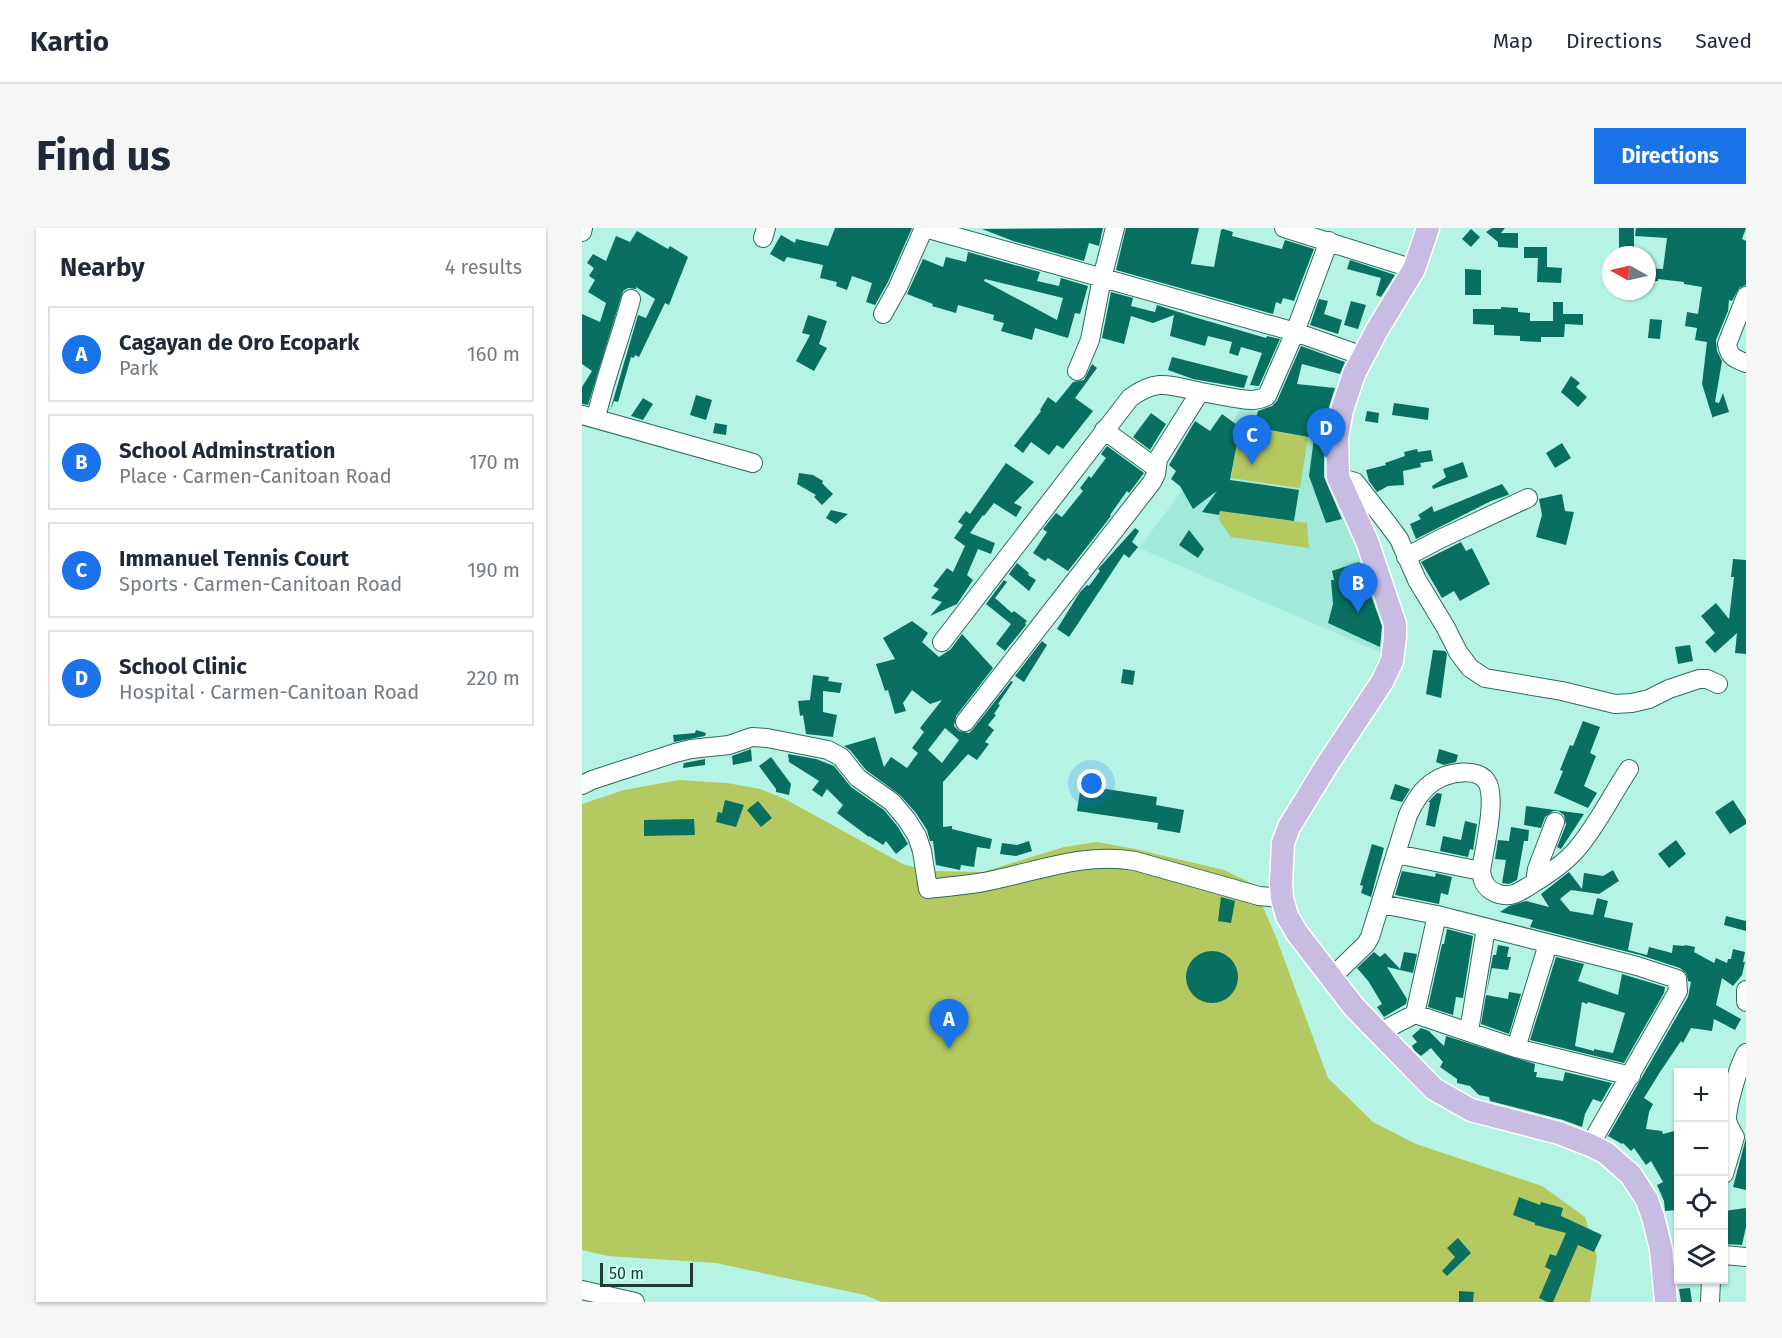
<!DOCTYPE html>
<html lang="en">
<head>
<meta charset="utf-8">
<style>
  body { margin:0; font-family:"Fira Sans",sans-serif; background:#f6f6f7; color:#1f2937 }
  .controls { position:absolute; right:18px; bottom:18px; display:grid; overflow:hidden; border-radius:0px; box-shadow:0 2px 4px #0004 }
  .controls button { width:54px; height:54px; display:grid; place-items:center; padding:0; border:0; border-bottom:2px solid #e0e1e3; background:#fff; color:#1f2937; font:30px sans-serif }
  .compass { position:absolute; left:1020px; top:18px; width:54px; height:54px; border-radius:50%; background:#fff; box-shadow:0 2px 4px #0004; rotate:278deg }
  .scale { position:absolute; left:18px; bottom:15px; width:93px; box-sizing:border-box; padding-left:6px; border:3px solid #213a35; border-top:0; font-size:16px; line-height:21px; white-space:nowrap; color:#213a35; -webkit-text-stroke:4px #cdfef2; paint-order:stroke }
  .you { position:absolute; left:510px; top:556px; width:21px; height:21px; margin:-15px; border:4px solid #fff; border-radius:50%; background:#1a73e8; box-shadow:0 0 0 9px #1a73e833 }
  .badge { display:grid; place-items:center; width:39px; height:39px; border-radius:50%; background:#1a73e8; color:#fff; font-size:20px; font-weight:700 }
  .pin { position:absolute; translate:-50% -50px; filter:drop-shadow(0 2px 3px #0008) }
  .pin::after { content:''; position:absolute; top:32px; width:21px; height:18px; background:inherit; clip-path:polygon(0 0,100% 0,50% 100%) }
  .list { margin:0; padding:0; list-style:none }
  h2 { display:flex; justify-content:space-between; align-items:center; height:78px; margin:0; padding:0 24px; font-size:26px }
  h2 small { font-size:20px; font-weight:400; color:#747a83 }
  .list li { display:grid; grid-template-columns:39px 1fr auto; gap:18px; align-items:center; box-sizing:border-box; height:96px; margin:0 12px 12px; padding:0 12px; border:2px solid #e0e1e3; border-radius:0px }
  .list b { display:block; font-size:22px; white-space:nowrap }
  .list p { margin:0; font-size:20px; white-space:nowrap; color:#747a83 }
  .list em { font-size:20px; font-style:normal; color:#747a83 }
  .icon { flex:none; width:33px; height:33px; fill:none; stroke:currentColor; stroke-width:2; stroke-linecap:round; stroke-linejoin:round }
  .map { position:relative; flex:none; width:1164px; height:1074px; overflow:hidden; border-radius:0px }
  header { display:flex; align-items:center; gap:36px; box-sizing:border-box; height:84px; padding:0 30px; background:#fff; border-bottom:2px solid #e0e1e3 }
  header strong { font-size:28px }
  nav { display:flex; gap:33px; margin-inline-start:auto; font-size:21px }
  .intro { display:flex; align-items:center; justify-content:space-between; box-sizing:border-box; height:144px; padding:0 36px }
  h1 { margin:0; font-size:42px }
  .button { padding:15px 27px; border-radius:0px; background:#1a73e8; color:#fff; font-size:21px; font-weight:700 }
  main { display:flex; gap:36px; padding:0 36px }
  aside { flex:1; background:#fff; border-radius:0px; box-shadow:0 2px 4px #0004 }
  .map>svg:first-child { display:block }
  .built { fill:#a1e9d8 }
  .green { fill:#b4c95f }
  .building { fill:#097061; fill-rule:evenodd }
  .lines { fill:none; stroke-linecap:round; stroke-linejoin:round }
  .minor-casing { stroke:#2f6a5f; stroke-width:20 }
  .major-casing { stroke:#fff; stroke-width:25 }
  .minor { stroke:#fff; stroke-width:18 }
  .major { stroke:#c8bce2; stroke-width:22 }
</style>
</head>
<body>
<header>
<strong>Kartio</strong>
<nav><a>Map</a><a>Directions</a><a>Saved</a></nav>
</header>
<div class="intro"><h1>Find us</h1><a class="button">Directions</a></div>
<main>
<aside>
<h2>Nearby<small>4 results</small></h2>
<ul class="list">
<li><span class="badge">A</span><div><b>Cagayan de Oro Ecopark</b><p>Park</p></div><em>160 m</em></li>
<li><span class="badge">B</span><div><b>School Adminstration</b><p>Place · Carmen-Canitoan Road</p></div><em>170 m</em></li>
<li><span class="badge">C</span><div><b>Immanuel Tennis Court</b><p>Sports · Carmen-Canitoan Road</p></div><em>190 m</em></li>
<li><span class="badge">D</span><div><b>School Clinic</b><p>Hospital · Carmen-Canitoan Road</p></div><em>220 m</em></li>
</ul>
</aside>
<div class="map">
<svg width="1164" height="1074" viewBox="0 0 1164 1074">
  <rect width="100%" height="100%" fill="#b5f3e4"/>
  <path class="built" d="M661,176L756,186V218L805,377L800,425L557,320L647,200Z"/>
  <path class="green" d="M658,197L726,209L718,260L649,250Z
    M638,283L725,295L727,320L649,309L637,292Z
    M97,552L145,555L178,561L203,571L321,636L345,643L401,644L482,619L515,614L553,621L642,642L671,656L694,709L746,850L791,894L834,916L960,958L1003,989L1015,1029L1008,1074H300L283,1067L134,1035L26,1028L0,1022V576L42,562Z"/>
  <path class="building" d="M253,0H330L306,54L293,77L284,74L290,55L270,48L265,62L254,58L255,54L238,50L241,37L205,29L202,34L188,26L199,7L213,15L214,11L246,18Z
    M521,0L517,18L507,15L502,33L431,13L400,1Z
    M544,0H617L609,36L632,39L639,2L641,1L651,4L650,8L700,21L703,12L732,21L712,73L701,70L699,76L694,74L691,86L534,42Z
    M910,0H923L919,5H936V20L916,19V14L904,4Z
    M1037,0H1052V20H1037Z
    M1054,0H1164L1160,11L1164,13V57L1157,60L1150,73L1147,72L1146,83L1134,112L1135,123L1140,133L1133,174L1137,175L1141,165L1147,184L1131,189V191L1120,156L1125,114L1113,112L1115,100L1103,98L1105,84L1116,86L1120,59L1102,56V54L1076,51V53H1065V40L1081,41L1085,10L1053,8Z
    M889,1L898,9L889,19L880,11Z
    M55,3L86,21L88,18L106,29L87,77L83,75L57,129L53,127L52,130L49,129L36,174L32,173L28,183L56,87L64,90L73,71L54,59V61L46,60L41,63L6,177L0,176V159L10,143L0,136V86L18,94L24,75L6,64L13,52L7,48L12,40L5,35L11,26L24,33L34,8L48,14Z
    M942,19H965V39L980,40L979,55L955,54L956,30H942Z
    M386,24L458,44L455,53L477,58L479,50L506,58L498,86L493,85L486,110L453,100L450,112L419,103L422,95L411,92L412,87L376,77L374,85L350,78L351,76L325,66L341,31L361,39L364,29L384,34ZM403,51L481,70L475,92L402,53Z
    M768,32L813,47L799,69L794,67L799,50L765,41Z
    M883,41L899,42V67H883Z
    M529,64L551,70L549,78L573,84L575,77L612,89L684,110L685,108L698,111L677,158L668,157L680,125L659,119L656,128L647,125L650,114L626,108L623,118L588,108L592,87L571,95L549,88L542,116L520,110Z
    M737,71L746,73L742,86L760,92L756,106L728,97Z
    M769,73L784,77L776,101L762,97Z
    M971,74H981V86H1001V97L983,96L982,109H959V114L938,113V108L912,107V97L891,96V81H919V79L936,80V84L948,85V93H971Z
    M226,87L245,93L237,116L245,120L232,143L214,133L228,107L220,105Z
    M1068,91L1080,92L1078,111L1066,110Z
    M719,118L763,134L758,146L720,136L715,156L753,160L747,179L742,207V249L760,291L744,295L727,248L732,210L671,199L676,183L690,178L695,173Z
    M590,129L666,148L662,160L611,151L586,142Z
    M510,136L515,140L493,170L511,183L481,221L475,217L467,227L449,214L441,225L432,218L459,183L458,182L466,169L474,175L491,154L502,152Z
    M989,148L998,155L994,159L1005,169L996,179L979,164Z
    M114,167L130,172L124,192L108,187Z
    M61,170L71,176L61,192L49,188Z
    M812,175L847,180L846,192L810,187Z
    M785,183L797,185L796,195L783,193Z
    M569,185L584,196L568,222L551,209Z
    M640,186L658,199L648,252L717,262L712,293L638,283L637,287L620,284L635,263L611,281L598,258L589,251L594,243L587,237L613,193L628,203Z
    M133,195L145,197L144,207L131,205Z
    M980,215L989,230L973,240L964,225Z
    M525,218L562,245L547,265L545,263L528,287L529,288L486,343L466,330L463,333L451,325L465,304L461,301L474,285L480,289L501,263L498,260L507,248L509,250L524,230L519,226Z
    M835,221L836,224L849,222L851,233L838,235L839,239L821,243L822,257L806,258L795,264L787,253L784,242L804,237L803,235L823,228L822,224Z
    M881,234L886,249L851,261L850,258L864,249L861,241Z
    M424,235L452,254L432,275L440,279L434,289L412,275L402,288L401,287L388,305L413,315L409,326L396,321L385,347L391,352L375,376L348,388L360,374L349,370L357,361L351,358L365,340L371,344L383,318L372,310L381,297L376,294L384,283L388,286Z
    M217,245L231,247L241,253L240,255L251,266L240,277L232,269L234,267L215,256Z
    M920,256L927,266L926,267L909,273L834,311L828,296L839,291L836,287L850,278L852,284Z
    M980,266L983,283L992,284L984,317L954,309L960,287L957,271Z
    M249,282L266,286L254,296L244,290Z
    M553,300L557,303L550,314L556,319L547,330L542,326L487,409L475,401L498,364L505,357L507,358L518,343L516,341Z
    M607,302L622,321L616,330L597,317Z
    M879,314L884,323L890,320L908,356L878,373L872,363L860,370L839,334Z
    M1151,331L1164,332V426L1153,425L1155,405L1133,425L1123,414L1133,405L1119,388L1134,375L1147,391L1152,349H1149Z
    M777,334L800,398L798,419L746,395L751,376L749,352H752L750,343Z
    M435,335L447,345L446,347L454,352L447,363L427,346Z
    M422,352L425,354L413,370L430,385L432,383L445,393L443,395L444,397L423,423L414,416L429,396L404,376Z
    M330,393L346,405L340,414L357,429L369,421L380,406L411,440L374,488L372,498L377,503L387,505L391,501L429,453L431,454L416,476L418,477L412,486L414,487L406,497L412,502L403,514L407,516L395,532L386,526L361,554V599L370,598V601L410,611L408,621L395,619L392,639L379,637L378,642L354,637L351,613H348L345,602L334,585L318,567L284,542L268,522L262,518L293,509L302,539L309,529L325,540L336,525L330,520L342,504L338,500L360,472L348,476L330,462L321,475L324,483L313,486L306,462L303,463L294,436L313,431L301,410ZM363,500L377,512L360,535L346,522Z
    M460,413L465,417L442,454L433,448Z
    M1108,417L1111,433L1096,436L1093,419Z
    M851,422L863,423L865,426L859,470L844,466Z
    M541,441L553,443L551,457L539,455Z
    M231,447L247,449L246,453L260,455L258,465L241,463V484L255,487L251,509L224,506L221,487L218,488L216,473L228,472Z
    M1001,493L1018,499L1008,525L1014,528L1002,558L1015,565L1006,580L972,565L981,543L978,542L988,517L991,518Z
    M114,502L124,505L123,508L92,514L91,507L113,505Z
    M169,521L170,533L151,537L150,528Z
    M857,521L876,527L874,534L862,537L854,534Z
    M206,526L234,531L252,538L269,559L302,582L316,599L326,616L314,626L304,613L301,617L287,608V609L255,585L261,577L245,561L240,569L230,562L237,553L207,534Z
    M189,529L209,556L207,567L194,564V561L177,538Z
    M123,531V537L101,540L102,535L97,536Z
    M813,556L828,561L820,574L808,571Z
    M499,557L575,569L574,577L602,582L598,605L575,601L576,595L495,583Z
    M855,565L860,566L853,599L844,597L848,574H846Z
    M143,572L162,577L154,599L134,594L136,584L140,585Z
    M1151,572L1164,592V596L1148,606L1133,584Z
    M176,573L190,590L179,599L165,582Z
    M944,578L1002,586L979,621L975,619L984,597L982,587L976,583H971L963,589L959,600L942,597Z
    M112,591L113,607L62,608V592Z
    M883,593L895,596L891,622L888,621L886,629L858,623L861,608L879,612Z
    M929,599L947,602L946,613H942L935,652L927,656L920,655L924,632L913,631L916,612L927,613Z
    M1094,612L1104,626L1087,640L1076,626Z
    M447,613L450,623L434,628L418,626L420,615L435,617Z
    M790,616L802,620L789,669L779,665L781,658L778,657Z
    M1031,642L1037,653L1017,666L989,662L978,671L988,683L1011,687L1015,670L1026,673L1022,689L1051,695L1046,722L1065,727L1067,719L1090,725L1091,717L1102,718L1103,717L1113,719L1112,724L1132,735L1134,730L1145,735L1146,731H1149L1151,721L1163,724L1161,734H1163L1160,747L1151,758L1140,750L1134,777L1159,791L1153,802L1132,791L1130,803L1109,800L1101,815L1099,813L1078,844L1062,870L1071,876L1067,884L1064,901L1080,903L1081,906L1096,902V982L1083,983L1082,973L1075,957L1081,954L1069,933L1064,937L1052,920L1049,923L1041,915L1040,916L1026,908L1106,769L1109,754L1106,753L1104,745L1098,740L1058,727L948,699L951,692L918,684L927,678L944,673L967,679L959,666L987,644L1000,661L1002,645L1021,648Z
    M820,643L853,649L854,645L870,649L866,667L859,665L857,676L813,667Z
    M639,669L653,673L649,695L636,693Z
    M1144,688L1164,693V703L1142,697Z
    M865,701L891,708L881,770L874,769L871,787L846,779L860,716H862Z
    M916,717L927,719L925,729H929L926,742L910,740L904,767L926,771L927,764L939,766L927,806L899,796L911,727H914Z
    M604 749a26 26 0 1 1 52 0a26 26 0 1 1-52 0Z
    M792,724L798,729L803,725L818,741L822,724L835,726L831,745L805,739L825,771L824,776L802,789L795,779L800,776L787,754L775,740Z
    M974,729L1002,736L996,753L1036,767L1040,746L1083,759L1082,765L1042,835L948,812ZM1000,774L1005,776L1006,774L1043,785L1031,825L1012,821V823L993,818Z
    M839,800L847,803L862,818L864,808L953,836L952,844H955L954,849L981,853L983,844L1030,855L1019,874L1011,871L1003,886L1000,899L981,892L908,873L907,869L897,867L888,858L875,855V851L858,839L861,834L849,820L839,828L832,822L830,818L835,814L830,808Z
    M1164,910V962L1151,959Z
    M937,969L958,977L959,974L981,980L979,988L1020,1007L1012,1024L996,1017L971,1074H965L957,1070L969,1042L963,1039L968,1026L974,1028L984,1005L953,997V995L931,987Z
    M1164,980V999L1160,1017L1142,1016L1144,998L1142,983Z
    M876,1010L889,1025L865,1048L860,1043L873,1029L865,1020Z
    M1108,1060L1110,1074H1099L1097,1061Z
    M877,1063L892,1064L891,1074H877Z"/>
  <g class="lines">
    <g class="minor-casing">
      <path id="minor" d="M343,0L713,104L781,128
        M702,0L832,41
        M0,4L1,0
        M181,10L184,0
        M1164,68L1145,116C1147,129 1153,131 1164,135
        M301,86L316,59L342,0
        M495,143L508,112L520,50L533,0
        M0,187L171,235
        M14,190C23,150 38,111 49,71
        M522,202L574,240
        M756,249L773,254L806,296L817,311L835,352L864,400L876,424L888,440L903,450L980,463L1033,476L1050,475L1067,471L1087,461L1117,451H1125L1136,456
        M824,329L858,311L946,270
        M360,414L548,170C576,149 589,158 619,164C630,166 641,168 652,170C664,172 674,174 685,168L713,104L747,13
        M383,494L570,254L574,246L576,231L618,164
        M0,557L10,552L93,525L109,521L147,517L170,509L185,510L246,522L259,529L276,550L310,574L325,592L335,608L340,623L346,661C364,659 383,657 402,654C455,644 499,624 553,633L677,668L700,670
        M814,626L899,643
        M953,654L955,641L973,594
        M799,676L855,687L1055,738L1095,751L1096,763L1008,917
        M750,749L784,716L788,709L826,587C832,574 839,562 851,554C864,545 897,537 906,556C914,574 902,622 899,643C900,655 906,663 917,666C929,670 937,664 947,658C962,649 982,636 994,622C1015,598 1029,568 1047,541
        M1164,762V774
        M833,786L855,687
        M887,803L904,700
        M796,805L833,786L934,820L1049,848
        M934,820L966,716
        M1142,946L1153,909C1150,904 1146,898 1145,891C1145,878 1157,836 1164,825
        M1142,1027L1164,1029
        M0,1062L53,1074
        M1128,1074L1129,1052"/>
    </g>
    <g class="major-casing">
      <path id="major" d="M846,0L832,41L795,102L772,146L760,182L755,209L756,249L785,313L813,396V409L810,433L800,454L745,537L707,599L701,615L699,655L700,670L705,688L715,705L772,779L852,861L889,882L977,905L1008,917L1024,925L1049,947L1065,972L1071,989L1079,1021L1084,1074"/>
    </g>
    <use href="#minor" class="minor"/>
    <use href="#major" class="major"/>
  </g>
</svg>
<div class="controls">
<button>+</button>
<button>−</button>
<button><svg class="icon" aria-label="locate" viewBox="0 0 24 24"><circle cx="12" cy="12" r="6"/><path d="M12 2v4M12 18v4M2 12h4M18 12h4"/></svg></button>
<button><svg class="icon" aria-label="layers" viewBox="0 0 24 24"><path d="M12 4l9 5-9 5-9-5zM3 14l9 5 9-5"/></svg></button>
</div>
<svg class="compass" viewBox="-18 -18 36 36"><path d="M0-13l5 13h-10z" fill="#e53935"/><path d="M0 13l5-13h-10z" fill="#747a83"/></svg>
<div class="scale">50 m</div>
<div class="you"></div>
<div class="pin badge" style="left:367px;top:821px">A</div>
<div class="pin badge" style="left:776px;top:385px">B</div>
<div class="pin badge" style="left:670px;top:237px">C</div>
<div class="pin badge" style="left:744px;top:230px">D</div>
</div>
</main>
</body>
</html>
